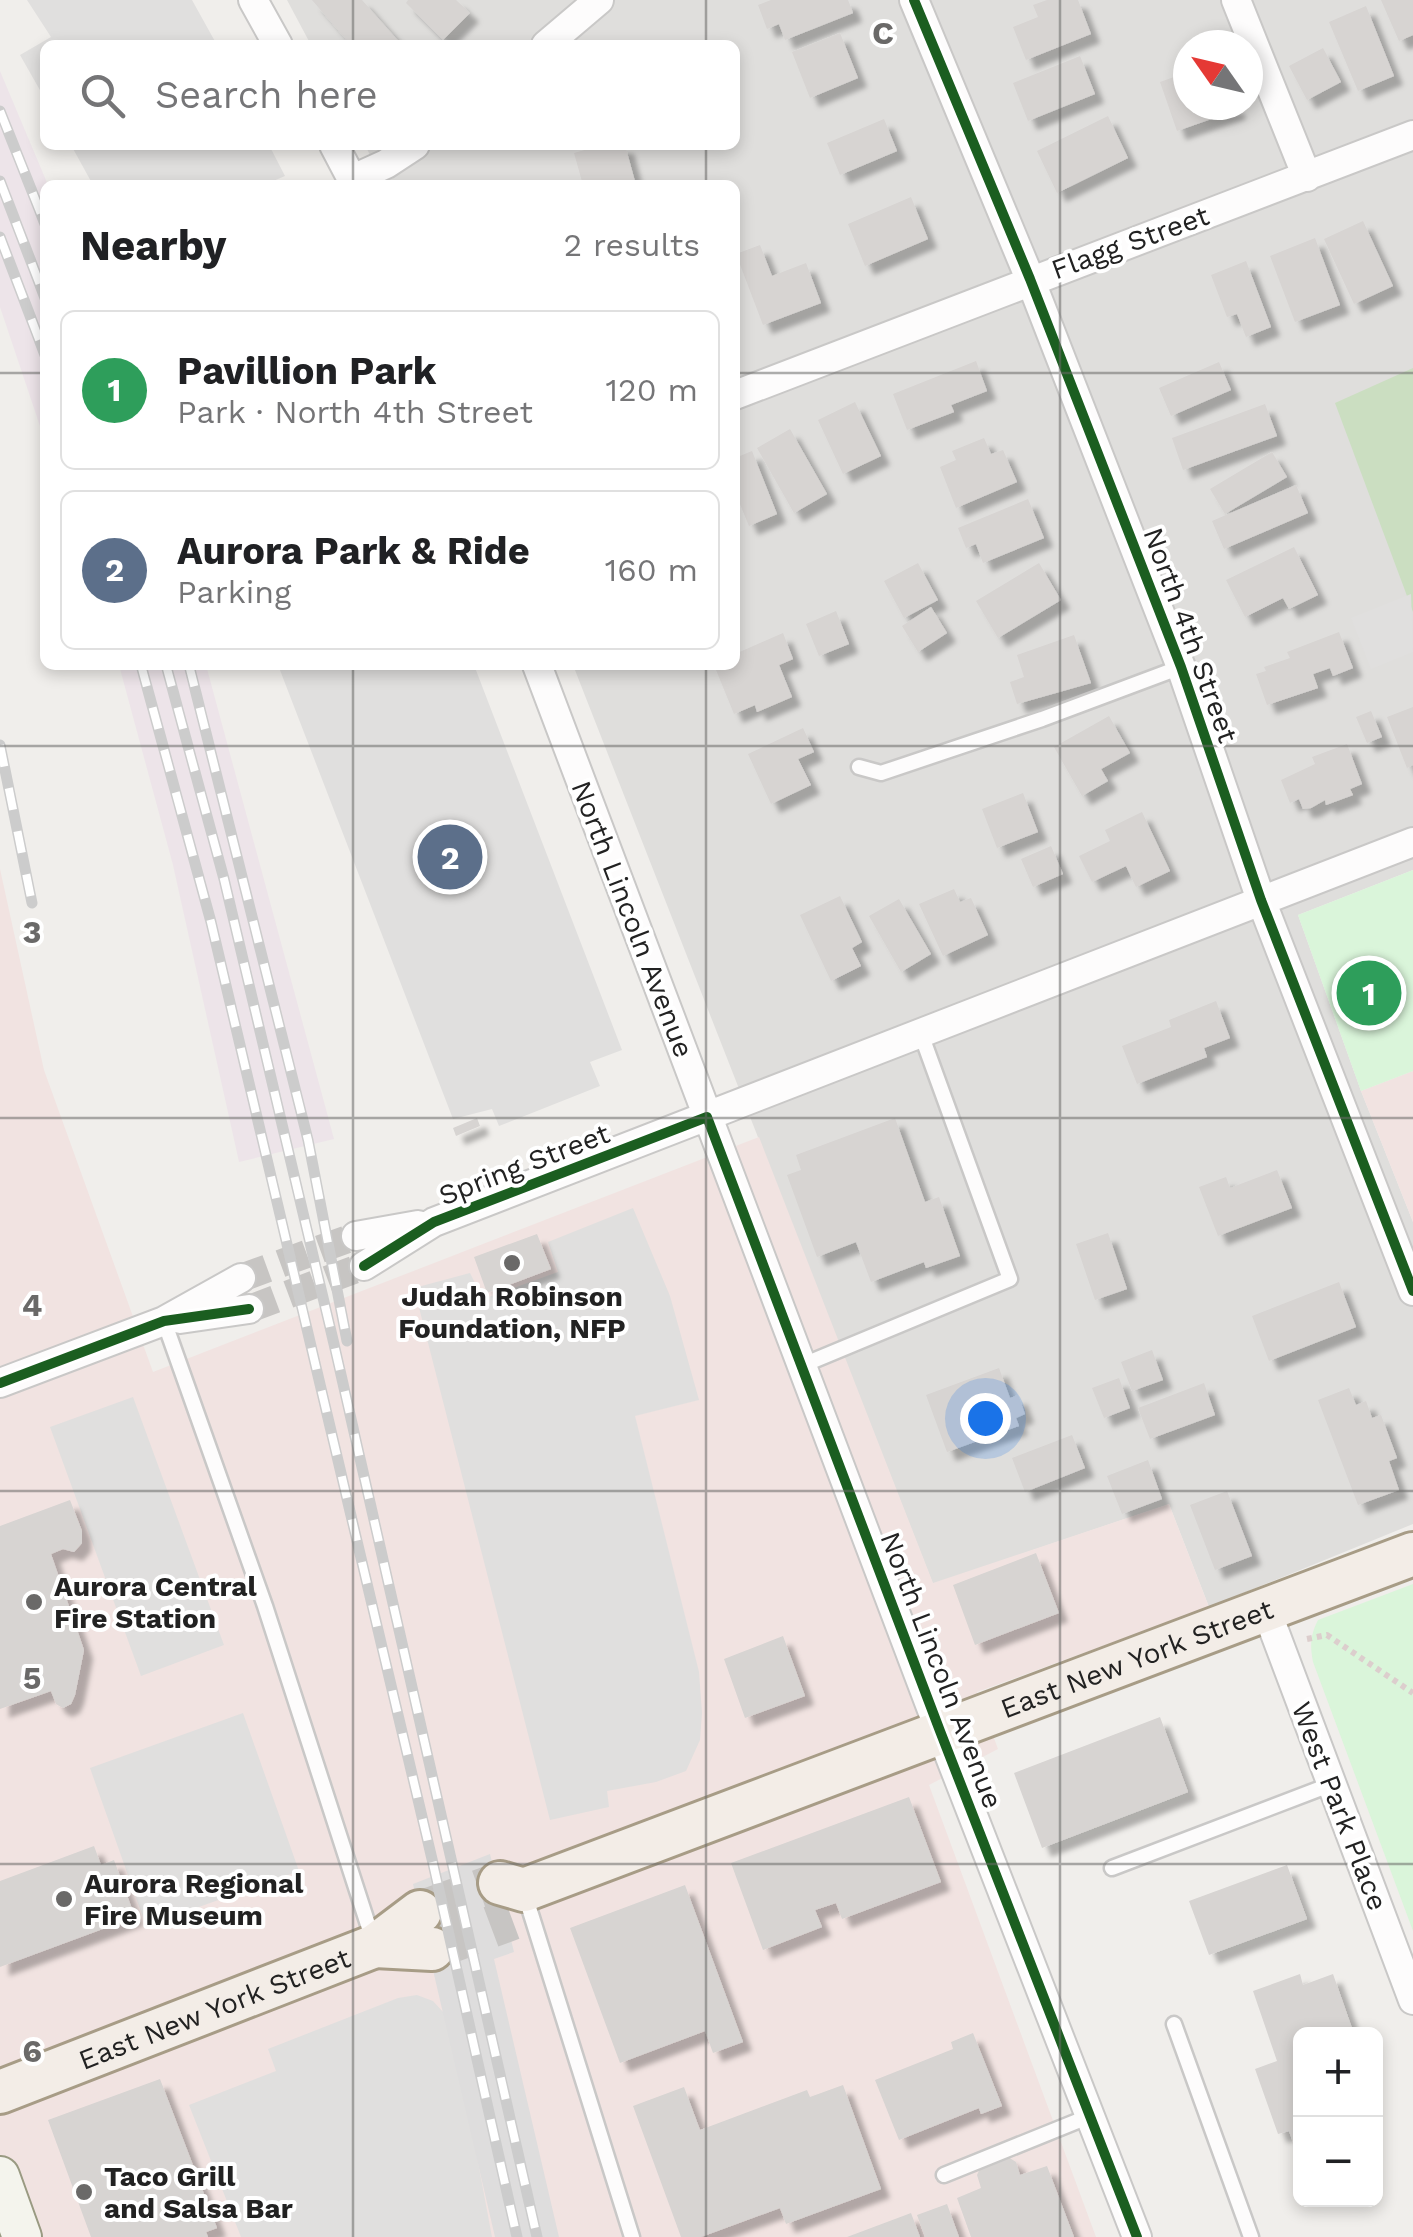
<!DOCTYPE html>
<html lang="en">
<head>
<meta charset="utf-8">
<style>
  body { margin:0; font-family:"Work Sans",sans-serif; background:#f2f2f2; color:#202124 }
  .controls { position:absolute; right:30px; bottom:30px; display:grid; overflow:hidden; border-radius:15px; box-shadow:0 5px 15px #0003 }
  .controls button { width:90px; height:90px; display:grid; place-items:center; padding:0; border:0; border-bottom:2px solid #e0e0e0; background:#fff; color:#202124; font:50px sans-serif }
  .compass { position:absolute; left:1173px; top:30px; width:90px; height:90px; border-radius:50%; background:#fff; box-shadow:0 5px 15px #0003; rotate:304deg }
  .you { position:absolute; left:985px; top:1418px; width:35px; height:35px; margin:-25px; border:8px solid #fff; border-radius:50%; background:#1a73e8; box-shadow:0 0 0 15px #1a73e833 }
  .badge { display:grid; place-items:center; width:65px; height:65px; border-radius:50%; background:#111827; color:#fff; font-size:32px; font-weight:700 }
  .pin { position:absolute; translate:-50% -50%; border:5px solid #fff; box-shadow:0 2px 10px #0006 }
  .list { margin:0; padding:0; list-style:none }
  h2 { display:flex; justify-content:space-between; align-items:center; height:130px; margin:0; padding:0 40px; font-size:42px }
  h2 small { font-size:32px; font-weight:400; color:#757577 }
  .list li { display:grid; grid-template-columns:65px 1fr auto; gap:30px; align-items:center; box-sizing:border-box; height:160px; margin:0 20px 20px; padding:0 20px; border:2px solid #e0e0e0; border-radius:15px }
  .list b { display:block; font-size:38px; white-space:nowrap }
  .list p { margin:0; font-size:32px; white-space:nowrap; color:#757577 }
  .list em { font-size:32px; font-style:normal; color:#757577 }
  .icon { flex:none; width:55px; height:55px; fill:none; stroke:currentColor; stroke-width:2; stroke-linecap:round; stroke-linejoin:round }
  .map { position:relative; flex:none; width:1413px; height:2237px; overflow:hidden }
  .search { position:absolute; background:#fff; box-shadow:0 5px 15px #0003; left:40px; top:40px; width:700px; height:110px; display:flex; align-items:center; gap:25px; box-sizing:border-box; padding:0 35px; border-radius:15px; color:#757577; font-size:38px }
  .panel { position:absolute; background:#fff; box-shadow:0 5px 15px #0003; left:40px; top:180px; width:700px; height:490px; border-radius:15px }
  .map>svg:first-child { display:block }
  .residential { fill:#dfdedc; fill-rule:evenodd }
  .commercial { fill:#f1e3e1 }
  .industrial { fill:#ede4e9 }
  .forest { fill:#cbdec1 }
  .park { fill:#daf5da }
  .parking { fill:#e0dfde }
  .pier { fill:#dedddd }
  .building { fill:#d7d4d2; filter:url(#shadow) }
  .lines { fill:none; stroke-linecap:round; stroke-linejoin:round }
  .street-tunnel { stroke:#c7c5c3; stroke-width:28; stroke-dasharray:28 14; stroke-linecap:butt }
  .primary-tunnel { stroke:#c7c5c3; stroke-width:42; stroke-dasharray:42 21; stroke-linecap:butt }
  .lane-casing { stroke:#c9c8c7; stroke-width:19 }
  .street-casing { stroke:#c9c8c7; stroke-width:32 }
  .secondary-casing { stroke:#999a82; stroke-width:42 }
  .primary-casing { stroke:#a79c86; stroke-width:48 }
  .path { stroke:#dccecd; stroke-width:6; stroke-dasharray:5 5; stroke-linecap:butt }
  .lane { stroke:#fdfcfc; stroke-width:14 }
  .street { stroke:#fdfcfc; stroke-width:28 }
  .secondary { stroke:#f4f4ed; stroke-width:38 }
  .primary { stroke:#f3ede7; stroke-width:42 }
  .rail-casing { stroke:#ccc; stroke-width:11 }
  .rail { stroke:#fff; stroke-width:8; stroke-dasharray:22; stroke-linecap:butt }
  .cycleway-casing { stroke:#fff; stroke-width:16 }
  .cycleway { stroke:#1b5e20; stroke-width:10 }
  .grid { fill:none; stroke:#6a6968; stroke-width:2.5; stroke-opacity:0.55 }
  .poi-dot { fill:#6a6968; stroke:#fff; stroke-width:4 }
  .labels { text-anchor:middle; stroke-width:8; stroke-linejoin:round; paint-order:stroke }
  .street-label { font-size:28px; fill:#222; stroke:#fff }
  .poi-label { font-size:28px; font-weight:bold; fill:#222; stroke:#fff; text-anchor:start }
  .grid-label { font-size:32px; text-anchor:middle; font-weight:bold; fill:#6a6968; stroke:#fff; stroke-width:8; stroke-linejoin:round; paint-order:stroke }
</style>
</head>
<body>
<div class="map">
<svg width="1413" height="2237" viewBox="0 0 1413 2237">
  <defs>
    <filter id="shadow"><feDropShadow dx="9" dy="9" stdDeviation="2.5" flood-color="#0004"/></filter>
  </defs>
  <rect width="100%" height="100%" fill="#f0eeeb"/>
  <path class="residential" d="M287,0H1413V870L1298,915L1361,1091L1413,1222V1524L1209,1607L1169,1504L933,1584L573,665H735V185H385L365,145H735V45H311ZM1188,45H1248V105H1188Z"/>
  <path class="commercial" d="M0,869L44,1070L153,1372L759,1137L933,1583L1169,1504L1209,1607L977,1692L998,1749L929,1785L1096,2237H0Z
    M1413,1071V1222L1361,1091Z"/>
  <path class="industrial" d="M0,71L48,185H45V441L0,307Z
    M119,665H206L334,1139L239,1162L173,865Z"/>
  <path class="forest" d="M1413,368V612L1335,403Z"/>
  <path class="park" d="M1413,870V1071L1361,1091L1298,915Z
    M1413,1584V1931L1313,1662C1310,1646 1310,1636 1318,1620Z"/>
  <path class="parking" d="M27,0H192L217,45H45V99L20,55L51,37Z
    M71,145H269L285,176L264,185H93Z
    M1411,594L1413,652L1371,669L1351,618Z
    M278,665H474L622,1050L590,1062L600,1086L499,1126L492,1109L453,1119Z
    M633,1208L670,1296L699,1400L635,1416L699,1672L702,1713L700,1740L686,1771L656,1782L607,1791L609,1807L550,1820L414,1288L470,1273L483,1299L558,1272L548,1242Z
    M133,1397L224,1645L141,1676L50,1427Z
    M243,1713L299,1871L146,1926L90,1768Z
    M417,1995L433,2001L444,2013L454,2034L492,2237H241L189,2105L276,2071L268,2049L398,1998Z"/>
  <path class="pier" d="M490,1854L514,1952L494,1959L559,2237H495L413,1884Z"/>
  <path class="building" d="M312,0H362L402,45H351Z
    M408,0H456L470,13L443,40L406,3Z
    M771,0H848L853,13L785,40L779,24L767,29L758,5Z
    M1047,0H1078L1091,34L1026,60L1013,27L1038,17L1033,5Z
    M1381,0H1413V35L1399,41Z
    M1366,6L1394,76L1358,91L1329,22Z
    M840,33L858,78L810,98L792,52Z
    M1323,48L1341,82L1307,100L1289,66Z
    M1080,56L1095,94L1028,121L1013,83Z
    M1188,72V105H1235L1237,110L1177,131L1160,82Z
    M1108,116L1128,158L1057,193L1037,151Z
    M884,119L897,151L840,175L827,143Z
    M587,145H625L636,185H583L574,153L588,149Z
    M911,197L928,239L865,266L848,224Z
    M1363,221L1393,286L1354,304L1324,239Z
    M1315,238L1340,305L1295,322L1270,256Z
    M760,245L772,276L806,263L821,303L763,325L736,254Z
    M1246,261L1271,327L1246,337L1237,314L1227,317L1211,275Z
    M976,361L987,391L951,405L954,412L907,430L893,394Z
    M1219,362L1231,390L1171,416L1159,388Z
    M855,402L881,456L843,474L818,420Z
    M1265,404L1277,436L1183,470L1172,438Z
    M790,429L827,494L794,513L757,448Z
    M984,438L991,454L1003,450L1017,482L956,508L940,467L956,460L952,451Z
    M752,451L777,514L749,526L735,492V458Z
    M1272,452L1287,477L1225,514L1210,489Z
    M1296,485L1308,513L1224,549L1212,521Z
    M1028,499L1044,538L983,563L976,544L966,548L958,528Z
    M1294,547L1318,595L1289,609L1283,598L1245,617L1226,580Z
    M918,563L938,600L904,618L884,581Z
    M1039,563L1061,600L998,638L976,601Z
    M931,607L947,633L918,652L902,626Z
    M836,611L849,644L819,656L806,624Z
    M1339,632L1353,668L1333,676L1330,668L1313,674L1318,688L1267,705L1256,674L1266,671L1264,667L1290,658L1287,652Z
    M783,633L793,659L779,665L792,697L757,712L755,705L734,714L714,665H735V654Z
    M1074,635L1091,683L1017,704L1010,682L1024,677L1017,655Z
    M1413,707V765L1407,768L1387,717Z
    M1371,711L1382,737L1367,743L1356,717Z
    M1109,716L1130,753L1101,769L1108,781L1082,796L1054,747Z
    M803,728L814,752L798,759L811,785L771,804L748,754Z
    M1347,744L1362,784L1350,789L1353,795L1326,805L1325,800L1311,808L1303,809L1299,799L1290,803L1281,780L1315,764L1312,757Z
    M1023,793L1038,832L997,848L982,809Z
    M1142,812L1170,871L1136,887L1126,866L1092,882L1079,856L1110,841L1105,830Z
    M1051,846L1063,874L1033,887L1021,859Z
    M954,889L960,902L971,898L988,935L943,956L919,904Z
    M840,896L862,942L852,948L861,966L831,981L800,915Z
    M899,899L931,954L901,972L869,916Z
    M1216,1001L1230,1038L1204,1048L1207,1057L1137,1084L1122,1046L1171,1027L1169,1020Z
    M477,1118L480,1126L456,1136L453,1128Z
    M895,1118L925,1202L939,1197L960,1256L926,1268L924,1262L871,1282L856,1242L817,1257L787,1175L801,1170L796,1155Z
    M1277,1170L1292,1208L1218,1236L1199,1187L1226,1177L1230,1188Z
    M1108,1233L1127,1289L1095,1300L1076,1244Z
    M537,1234L551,1269L487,1293L474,1257Z
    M1339,1282L1356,1327L1269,1361L1252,1316Z
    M1152,1350L1163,1380L1132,1391L1121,1362Z
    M999,1368L1010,1398L1018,1395L1025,1414L1016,1418L1019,1426L947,1452L926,1395Z
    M1119,1378L1130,1408L1104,1418L1092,1388Z
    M1204,1383L1215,1415L1150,1439L1138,1408Z
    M1349,1388L1356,1405L1366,1401L1372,1418L1381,1415L1397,1458L1389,1461L1399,1490L1358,1505L1318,1400Z
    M1072,1435L1085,1468L1025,1492L1012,1458Z
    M1148,1460L1162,1499L1122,1514L1107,1476Z
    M1227,1491L1252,1556L1215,1570L1190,1505Z
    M70,1500L82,1531V1543L74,1552L63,1549L51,1554L84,1650L75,1695L71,1704L63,1708L56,1704L51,1691L0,1709V1526Z
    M1036,1553L1059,1613L975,1645L953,1585Z
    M783,1636L805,1696L745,1718L724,1659Z
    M1160,1717L1188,1792L1042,1848L1014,1773Z
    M909,1797L941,1882L842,1919L836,1903L815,1910L822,1927L763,1950L731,1863Z
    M94,1846L101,1865L114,1860L135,1917L0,1967V1881Z
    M1287,1865L1307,1919L1209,1955L1189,1901Z
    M685,1885L743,2042L713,2053L705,2031L620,2063L570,1928Z
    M1300,1974L1303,1985L1333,1974L1354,2034H1300V2143L1294,2145L1289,2131L1278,2134L1255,2069L1277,2061L1253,1991Z
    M973,2033L1002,2106L981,2114L979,2108L899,2140L875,2080L953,2049L951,2042Z
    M160,2079L217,2228L206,2232L208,2237H91L48,2120Z
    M843,2085L881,2189L786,2224L780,2208L701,2237H681L633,2106L684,2087L700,2130L807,2090L810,2097Z
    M1005,2155L1016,2162L1020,2175L1047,2166L1074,2237H971L957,2198L981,2188L977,2175L983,2162Z
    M947,2204L959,2237H925L917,2215Z
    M911,2213L920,2237H847Z"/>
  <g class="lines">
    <path class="street-tunnel" d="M241,1278L356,1236
      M249,1309L364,1266"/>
    <path class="primary-tunnel" d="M420,1912L500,1883
      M432,1949L512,1919"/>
    <g class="lane-casing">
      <path id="lane" d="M859,767L881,773L1042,719L1181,667
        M164,1321L265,1606L373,1940
        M803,1365L1010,1279L921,1034
        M1112,1868L1332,1784
        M525,1895L632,2237
        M1174,2024L1251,2237
        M944,2175L1090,2116"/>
    </g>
    <g class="street-casing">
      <path id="street" d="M253,0L278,45
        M914,0L1030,279L1181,667L1261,900L1413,1291
        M1236,0L1307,177
        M546,45L599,0
        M334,145L355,185
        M353,179L386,164L415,145
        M735,395L1413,135
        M537,665L940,1731L1137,2237
        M356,1236L418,1225
        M364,1266L434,1222L1413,842
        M180,1319L249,1309
        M0,1383L164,1321L241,1278
        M1267,1612L1413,2000"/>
    </g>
    <g class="secondary-casing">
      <path id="secondary" d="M0,2176L22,2237"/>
    </g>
    <g class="primary-casing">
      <g id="primary">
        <path id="s1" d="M500,1883L524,1890L1413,1554"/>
        <path d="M375,1946L432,1949"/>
        <path id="s2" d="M0,2092L375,1946L420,1912"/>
      </g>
    </g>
    <path class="path" d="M1307,1639L1327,1635L1413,1693"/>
    <use href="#lane" class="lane"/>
    <use href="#street" class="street"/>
    <use href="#secondary" class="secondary"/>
    <use href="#primary" class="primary"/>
    <g class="rail-casing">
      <path id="rail" d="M0,111L45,224
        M0,181L45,298
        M0,237L45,355
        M141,665L211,922L432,1859L517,2237
        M166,665L224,879L334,1344L537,2237
        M189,665L308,1140L347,1341
        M0,745L32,903"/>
    </g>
    <use href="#rail" class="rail"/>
    <g class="cycleway-casing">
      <path id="cycleway" d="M914,0L1030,279L1181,667L1261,900L1413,1291
        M364,1266L434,1222L707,1117L940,1731L1137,2237
        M0,1383L164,1321L249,1309"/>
    </g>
    <use href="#cycleway" class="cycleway"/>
  </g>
  <path class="grid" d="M353,0V45M706,0V45M1060,0V2237M353,145V185M706,145V185M0,373H45M735,373H1413M353,665V2237M706,665V2237M0,746H1413M0,1118H1413M0,1491H1413M0,1864H1413"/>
  <g class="poi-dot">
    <circle cx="512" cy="1263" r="10"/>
    <circle cx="34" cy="1602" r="10"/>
    <circle cx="64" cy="1899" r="10"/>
    <circle cx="84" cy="2192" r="10"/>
  </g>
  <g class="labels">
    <g class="street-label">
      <text transform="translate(1130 242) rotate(-20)" y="10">Flagg Street</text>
      <text transform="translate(1191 635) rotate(70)" y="10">North 4th Street</text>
      <text transform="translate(633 919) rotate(69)" y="10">North Lincoln Avenue</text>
      <text transform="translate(524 1164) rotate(-21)" y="10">Spring Street</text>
      <text dy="10" stroke="none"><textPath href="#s1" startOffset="680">East New York Street</textPath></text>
      <text transform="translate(942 1670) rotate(69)" y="10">North Lincoln Avenue</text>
      <text transform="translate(1340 1806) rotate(69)" y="10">West Park Place</text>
      <text dy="10" stroke="none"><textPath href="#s2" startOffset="230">East New York Street</textPath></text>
    </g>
    <g class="poi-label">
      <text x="512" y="1306" text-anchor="middle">Judah Robinson<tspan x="512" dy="32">Foundation, NFP</tspan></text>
      <text x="54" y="1596">Aurora Central<tspan x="54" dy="32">Fire Station</tspan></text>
      <text x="84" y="1893">Aurora Regional<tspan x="84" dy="32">Fire Museum</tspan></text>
      <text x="104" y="2186">Taco Grill<tspan x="104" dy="32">and Salsa Bar</tspan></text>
    </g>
  </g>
  <g class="grid-label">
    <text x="883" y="44">C</text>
    <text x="32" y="943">3</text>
    <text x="32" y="1316">4</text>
    <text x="32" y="1689">5</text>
    <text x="32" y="2062">6</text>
  </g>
</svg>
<div class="controls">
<button>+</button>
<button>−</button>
</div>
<svg class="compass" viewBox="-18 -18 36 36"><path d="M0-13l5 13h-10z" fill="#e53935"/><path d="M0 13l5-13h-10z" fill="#757577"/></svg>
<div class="you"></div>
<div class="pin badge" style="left:1369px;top:993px;background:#2e9e5b">1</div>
<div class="pin badge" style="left:450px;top:857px;background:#5c6f8a">2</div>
<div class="search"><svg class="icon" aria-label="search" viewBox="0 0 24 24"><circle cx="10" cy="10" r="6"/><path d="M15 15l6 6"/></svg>Search here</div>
<section class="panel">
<h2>Nearby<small>2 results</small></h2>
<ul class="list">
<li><span class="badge" style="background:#2e9e5b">1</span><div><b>Pavillion Park</b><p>Park · North 4th Street</p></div><em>120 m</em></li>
<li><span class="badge" style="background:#5c6f8a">2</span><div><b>Aurora Park &amp; Ride</b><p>Parking</p></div><em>160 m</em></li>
</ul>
</section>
</div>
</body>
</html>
